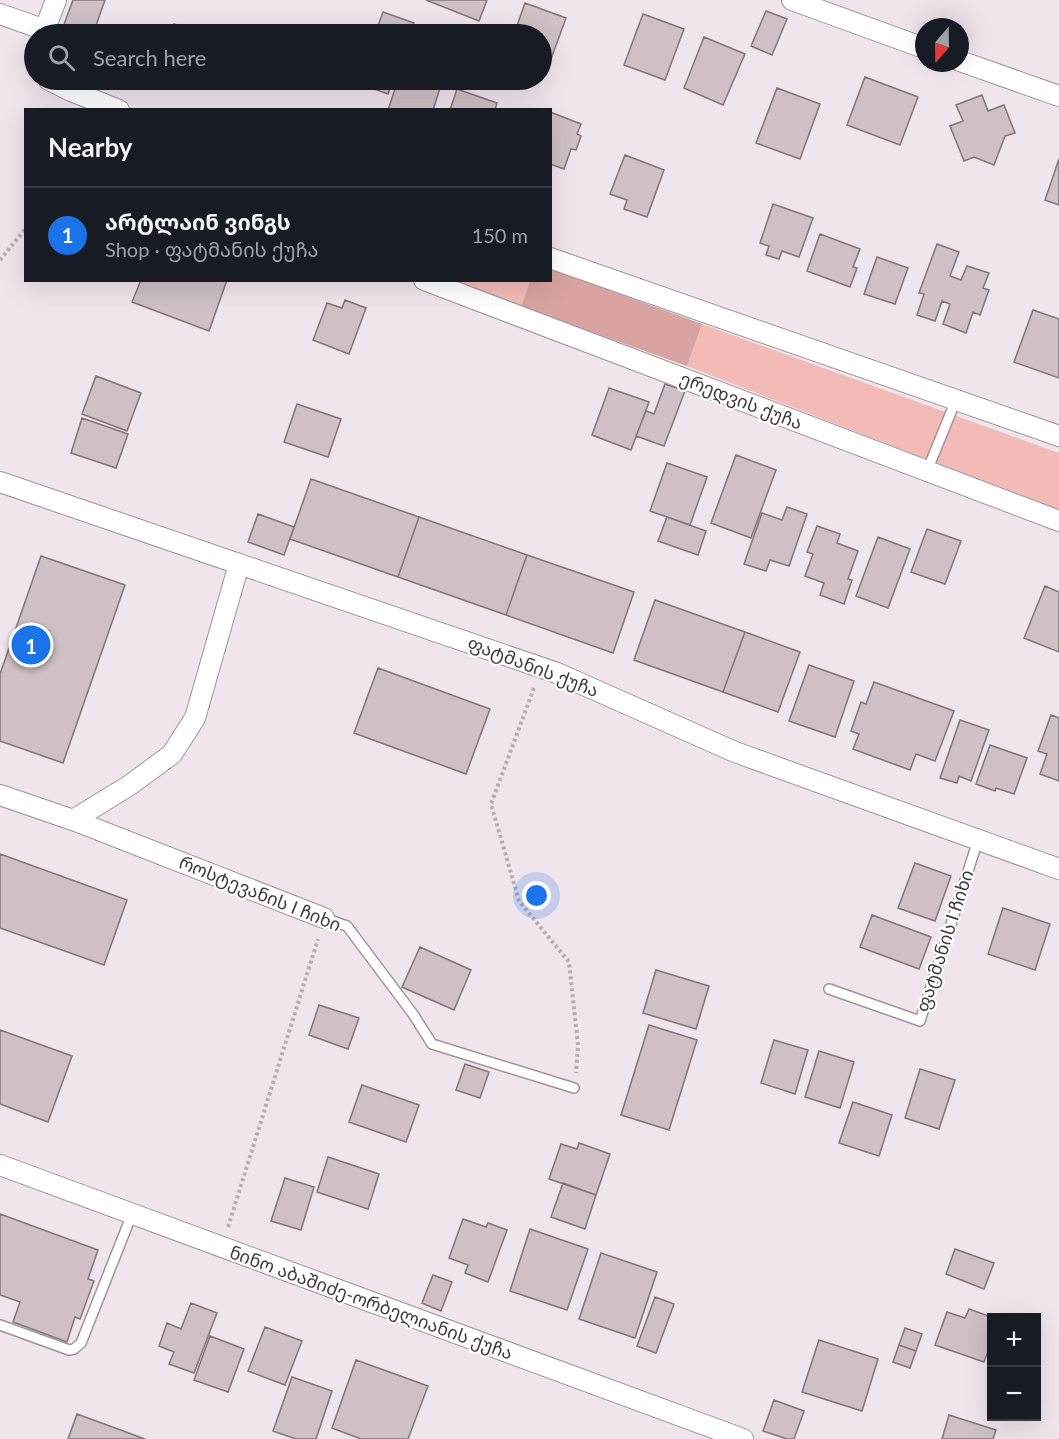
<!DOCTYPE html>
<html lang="en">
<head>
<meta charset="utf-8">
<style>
  body { margin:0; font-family:Lato,"Noto Sans Georgian",sans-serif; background:#20242c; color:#f1f3f6 }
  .controls { position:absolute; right:18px; bottom:18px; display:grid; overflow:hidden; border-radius:0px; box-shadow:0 6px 24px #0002 }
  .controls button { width:54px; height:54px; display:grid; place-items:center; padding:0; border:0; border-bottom:2px solid #363941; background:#171b24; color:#f1f3f6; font:30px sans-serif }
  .compass { position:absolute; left:915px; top:18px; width:54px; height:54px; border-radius:50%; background:#171b24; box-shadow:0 6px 24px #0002; rotate:200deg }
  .you { position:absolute; left:537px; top:896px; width:21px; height:21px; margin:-15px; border:4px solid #fff; border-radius:50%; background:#1a73e8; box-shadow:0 0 0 9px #1a73e833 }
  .badge { display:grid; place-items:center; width:39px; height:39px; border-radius:50%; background:#1a73e8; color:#fff; font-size:20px; font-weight:700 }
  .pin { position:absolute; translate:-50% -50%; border:3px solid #fff; box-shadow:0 2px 6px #0006 }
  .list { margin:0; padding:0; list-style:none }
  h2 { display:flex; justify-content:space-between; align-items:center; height:78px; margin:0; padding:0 24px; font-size:26px }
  h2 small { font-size:20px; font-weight:400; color:#9ea1a6 }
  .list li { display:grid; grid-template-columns:39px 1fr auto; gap:18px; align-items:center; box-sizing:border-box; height:96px; padding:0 24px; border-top:2px solid #363941 }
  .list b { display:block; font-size:22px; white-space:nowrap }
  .list p { margin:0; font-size:20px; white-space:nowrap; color:#9ea1a6 }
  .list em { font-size:20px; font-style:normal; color:#9ea1a6 }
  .icon { flex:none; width:33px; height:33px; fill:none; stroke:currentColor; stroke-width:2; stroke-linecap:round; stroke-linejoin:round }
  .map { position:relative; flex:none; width:1059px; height:1439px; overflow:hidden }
  .search { position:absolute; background:#171b24; box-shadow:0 6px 24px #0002; left:24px; top:24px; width:528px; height:66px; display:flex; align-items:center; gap:15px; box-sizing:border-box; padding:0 21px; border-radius:33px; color:#9ea1a6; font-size:22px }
  .panel { position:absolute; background:#171b24; box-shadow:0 6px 24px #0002; left:24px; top:108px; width:528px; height:174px; border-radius:0px }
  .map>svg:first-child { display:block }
  .green { fill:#f2bbb8 }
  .forest { fill:#d8a3a0 }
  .building { fill:#cec0c4; stroke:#837679; stroke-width:1.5 }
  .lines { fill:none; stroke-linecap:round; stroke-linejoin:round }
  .service-casing { stroke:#9f949c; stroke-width:12 }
  .minor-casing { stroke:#9f949c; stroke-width:22 }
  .path { stroke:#b7adb4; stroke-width:4; stroke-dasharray:3 3; stroke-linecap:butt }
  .service { stroke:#fff; stroke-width:9 }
  .minor { stroke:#fff; stroke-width:20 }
  .labels { text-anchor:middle; stroke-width:4.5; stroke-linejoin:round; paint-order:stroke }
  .street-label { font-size:18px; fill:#3e3a3d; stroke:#fff }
</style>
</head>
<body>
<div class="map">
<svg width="1059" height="1439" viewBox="0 0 1059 1439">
  <rect width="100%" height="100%" fill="#f0e4ed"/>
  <path class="green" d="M453,281H530L521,307Z
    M702,324L1059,453V511L687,366Z"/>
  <path class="forest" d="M551,269L702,324L687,366L521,307L530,281L550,280Z"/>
  <path class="building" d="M73,0H105L93,34H84L63,27Z
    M426,0H487L479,21Z
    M525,3L566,18L547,70L542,68V34H514Z
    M766,11L787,19L772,55L751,46Z
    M383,12L414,23L410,34H375Z
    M643,14L684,29L665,80L624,65Z
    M174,24L196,31L195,34H170Z
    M704,37L745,54L723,105L684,88Z
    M865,77L918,97L900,145L847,125Z
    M359,80H393L388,94L358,83Z
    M398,80H416L440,88L433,110H388Z
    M777,88L820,104L800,159L756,143Z
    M457,89L497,103L495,110H450Z
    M982,95L988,111L1004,105L1015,133L1005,136L994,165L974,157L964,161L950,126L963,121L956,105Z
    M550,112L581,124L577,134L581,136L576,150L571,149L564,169L550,164Z
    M625,155L664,170L647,217L624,209L627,200L610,194Z
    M1059,159V205L1045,200Z
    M773,204L813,218L799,257L782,251L779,259L766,255L769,246L760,243Z
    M820,234L860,249L853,267L857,268L850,287L807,271Z
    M937,244L959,252L950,276L961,280L967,266L989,273L983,288L989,290L980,315L973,312L966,333L943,324L950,304L942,301L935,321L917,315L924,294L919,293Z
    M877,257L908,268L895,304L864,294Z
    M141,280H227L209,331L132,302Z
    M345,300L366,308L349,354L313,340L327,303L342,308Z
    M1033,310L1059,319V378L1014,362Z
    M96,376L141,393L127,431L82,414Z
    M665,384L685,391L664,446L636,436L646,411L654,414Z
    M609,388L649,402L631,450L592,435Z
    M297,404L341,419L328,457L284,442Z
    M82,418L128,434L116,468L71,453Z
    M736,455L776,470L751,538L711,523Z
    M667,463L707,477L690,525L650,511Z
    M311,479L419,517L398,577L290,539Z
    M787,507L807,514L789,566L770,560L766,571L744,564L762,513L782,520Z
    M258,514L294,527L284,555L248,542Z
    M419,517L527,555L506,615L398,577Z
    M667,517L706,531L698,555L658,541Z
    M817,526L840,534L837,543L858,551L848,579L852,580L844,604L820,595L824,583L805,576L813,554L807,552Z
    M927,529L961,541L945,584L911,572Z
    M878,537L910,549L888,608L856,596Z
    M527,555L634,592L613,653L506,615Z
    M41,556L125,585L63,763L0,741V674Z
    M1045,586L1059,592V652L1024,638Z
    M655,600L745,632L723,692L634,660Z
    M745,632L800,652L778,712L723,692Z
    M809,665L854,681L835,737L789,721Z
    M378,668L490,709L466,774L354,733Z
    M874,682L954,711L935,761L916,754L910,770L853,749L859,734L851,731L861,702L866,704Z
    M1051,715L1059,718V781L1040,774L1047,754L1038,751Z
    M960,720L989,730L971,781L959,776L957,783L940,778Z
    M990,745L1027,758L1014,794L996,788L995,791L976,784Z
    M0,854L127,900L104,965L0,928Z
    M915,863L951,876L935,921L898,908Z
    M1003,908L1050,924L1035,970L988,954Z
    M872,915L931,937L919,969L860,947Z
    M420,947L471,970L454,1010L402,987Z
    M656,970L709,986L696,1029L643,1013Z
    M319,1005L359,1018L348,1049L309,1035Z
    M649,1025L697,1040L669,1130L621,1115Z
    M0,1030L72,1056L48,1122L0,1104Z
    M774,1040L808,1050L795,1094L761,1083Z
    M819,1051L854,1062L840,1108L805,1097Z
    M465,1064L489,1072L480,1098L456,1090Z
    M920,1069L955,1080L939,1129L905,1118Z
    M362,1085L419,1105L406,1142L349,1122Z
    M853,1102L892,1115L879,1156L839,1143Z
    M579,1143L610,1154L596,1195L549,1179L561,1144L577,1149Z
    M328,1157L379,1174L368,1209L317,1192Z
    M285,1178L314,1187L301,1230L271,1221Z
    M563,1183L596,1195L585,1229L551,1217Z
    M0,1214L98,1250L88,1279L94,1281L80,1319L75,1317L67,1342L13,1322L20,1302L0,1295Z
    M463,1219L486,1227L488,1223L507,1230L488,1282L465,1273L468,1265L449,1258Z
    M530,1229L588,1249L567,1310L510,1291Z
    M955,1249L994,1263L984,1289L946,1274Z
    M601,1253L657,1272L635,1338L579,1319Z
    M433,1275L452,1282L441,1311L422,1303Z
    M655,1297L674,1304L656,1353L637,1346Z
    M191,1303L217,1313L194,1373L169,1364L174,1352L159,1346L167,1323L181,1329Z
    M969,1309L994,1318H992V1352L988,1351L984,1362L935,1345L947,1312L965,1318Z
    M265,1327L302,1341L285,1385L248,1371Z
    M905,1328L922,1334L916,1351L899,1345Z
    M210,1336L244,1349L228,1392L194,1380Z
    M819,1340L878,1359L862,1411L802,1392Z
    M899,1345L916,1351L910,1368L893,1362Z
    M356,1360L428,1386L408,1439H361L332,1428Z
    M292,1377L332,1391L316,1439H296L273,1431Z
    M774,1400L804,1411L794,1439H787L763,1431Z
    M77,1414L145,1439H68Z
    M949,1415L996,1430L993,1439H942Z"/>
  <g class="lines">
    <g class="service-casing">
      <path id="service" d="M927,471L956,400
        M324,918L347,926L413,1014L432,1044L574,1088
        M829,989L920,1021L978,840
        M0,1325L69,1350L74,1349L81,1343L132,1214"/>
    </g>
    <g class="minor-casing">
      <path id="minor" d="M792,0L924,48
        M0,14L45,30
        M43,34L56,0
        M960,61L1059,96
        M49,80L71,91L119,110
        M550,258L1059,436
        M424,280L1059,521
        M0,482L557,673L735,752L1059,869
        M0,795L73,820L324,918
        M73,820L130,785L172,754L195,718L239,564
        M0,1165L743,1439"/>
    </g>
    <path class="path" d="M0,260L26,228
      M534,688L491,804L519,901L569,962L578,1045L576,1073
      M228,1227L318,939"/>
    <use href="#service" class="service"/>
    <use href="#minor" class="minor"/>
  </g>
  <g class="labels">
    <g class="street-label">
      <text transform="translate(741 401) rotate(21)" y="6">ერედვის ქუჩა</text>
      <text transform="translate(533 667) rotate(21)" y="6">ფატმანის ქუჩა</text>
      <text transform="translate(260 894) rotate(22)" y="6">როსტევანის I ჩიხი</text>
      <text transform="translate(945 941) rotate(-72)" y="6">ფატმანის I ჩიხი</text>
      <text transform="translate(371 1303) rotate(20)" y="6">ნინო აბაშიძე-ორბელიანის ქუჩა</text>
    </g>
  </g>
</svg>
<div class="controls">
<button>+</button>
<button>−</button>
</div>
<svg class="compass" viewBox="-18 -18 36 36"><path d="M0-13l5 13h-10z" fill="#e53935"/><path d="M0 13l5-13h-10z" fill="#9ea1a6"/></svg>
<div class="you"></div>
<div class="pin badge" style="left:31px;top:645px">1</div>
<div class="search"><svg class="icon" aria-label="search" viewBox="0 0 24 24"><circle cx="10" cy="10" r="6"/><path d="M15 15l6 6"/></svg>Search here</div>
<section class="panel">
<h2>Nearby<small></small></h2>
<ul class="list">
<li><span class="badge">1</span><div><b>არტლაინ ვინგს</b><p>Shop · ფატმანის ქუჩა</p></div><em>150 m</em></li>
</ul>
</section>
</div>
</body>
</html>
